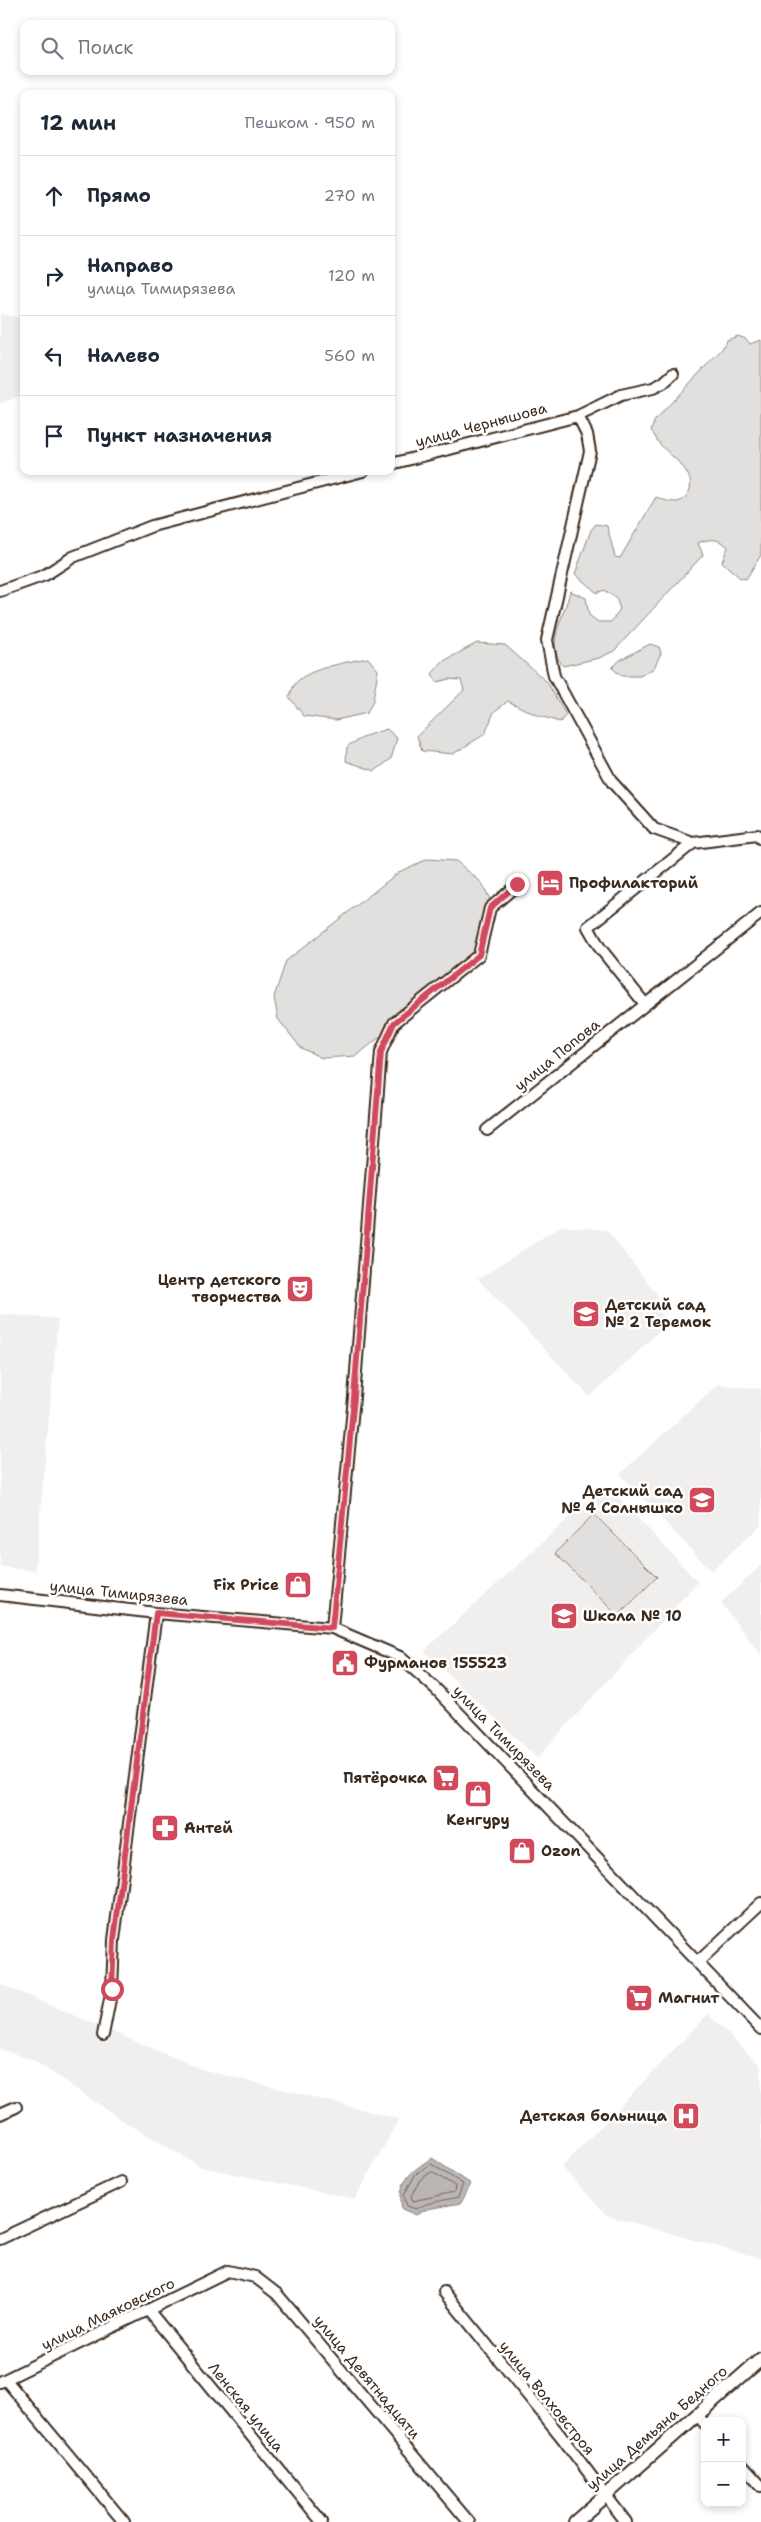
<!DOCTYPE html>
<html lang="ru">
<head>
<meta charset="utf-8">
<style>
  body { margin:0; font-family:"Shantell Sans",sans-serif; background:#f6f6f7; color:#1f2937 }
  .controls { position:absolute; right:15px; bottom:15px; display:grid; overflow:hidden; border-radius:10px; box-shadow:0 2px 8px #0003 }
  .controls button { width:45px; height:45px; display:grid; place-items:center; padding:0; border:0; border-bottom:1px solid #e0e1e3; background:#fff; color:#1f2937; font:25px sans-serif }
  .stop { position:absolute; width:15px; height:15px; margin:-11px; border:4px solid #d1495b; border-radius:50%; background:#fff }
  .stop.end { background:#d1495b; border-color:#fff; box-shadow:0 1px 5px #0008 }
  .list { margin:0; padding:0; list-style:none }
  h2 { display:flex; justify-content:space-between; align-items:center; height:65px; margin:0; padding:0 20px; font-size:21px }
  h2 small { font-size:16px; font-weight:400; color:#747a83 }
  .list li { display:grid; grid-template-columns:32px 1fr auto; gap:15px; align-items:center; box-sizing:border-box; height:80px; padding:0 20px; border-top:1px solid #e0e1e3 }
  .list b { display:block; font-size:19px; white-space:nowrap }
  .list p { margin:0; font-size:16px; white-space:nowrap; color:#747a83 }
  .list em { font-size:16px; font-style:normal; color:#747a83 }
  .icon { flex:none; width:28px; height:28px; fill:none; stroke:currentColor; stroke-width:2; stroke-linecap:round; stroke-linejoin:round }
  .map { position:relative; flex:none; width:761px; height:2522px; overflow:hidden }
  .search { position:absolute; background:#fff; box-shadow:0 2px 8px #0003; left:20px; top:20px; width:375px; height:55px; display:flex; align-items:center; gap:12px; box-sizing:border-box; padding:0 18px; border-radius:10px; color:#747a83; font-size:19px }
  .panel { position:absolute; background:#fff; box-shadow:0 2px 8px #0003; left:20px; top:90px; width:375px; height:385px; border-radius:10px }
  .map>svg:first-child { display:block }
  .built { fill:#f1efee }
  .green { fill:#e2e0de; stroke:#8e857e }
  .water { fill:#bcb6b3; stroke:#887e77 }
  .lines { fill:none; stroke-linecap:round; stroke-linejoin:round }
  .shore { stroke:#6f625a; stroke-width:1 }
  .minor-casing { stroke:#3b2a1e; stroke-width:14 }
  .major-casing { stroke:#3b2a1e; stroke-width:16 }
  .minor { stroke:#fff; stroke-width:10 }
  .major { stroke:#fff; stroke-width:12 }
  .route { stroke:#d1495b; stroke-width:6 }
  .labels { text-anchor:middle; stroke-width:5; stroke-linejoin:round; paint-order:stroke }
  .street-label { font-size:15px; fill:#3b2a1e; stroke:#fff }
  .poi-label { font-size:15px; font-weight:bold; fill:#3b2a1e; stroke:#fff; text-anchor:start }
</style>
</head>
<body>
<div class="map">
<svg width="761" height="2522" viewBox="0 0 761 2522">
  <rect width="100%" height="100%" fill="#fff"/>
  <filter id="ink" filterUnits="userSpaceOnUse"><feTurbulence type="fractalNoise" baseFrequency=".02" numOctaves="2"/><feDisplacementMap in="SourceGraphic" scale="10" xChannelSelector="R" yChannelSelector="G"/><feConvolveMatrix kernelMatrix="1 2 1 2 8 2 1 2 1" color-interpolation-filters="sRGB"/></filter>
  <g filter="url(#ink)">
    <path class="built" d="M0,314L24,318V394L0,404Z
      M561,1226L607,1230L659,1297L652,1305L669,1322L590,1397L478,1279Z
      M0,1314L58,1319L35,1571L0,1567Z
      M718,1384L761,1389V1525L711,1571L620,1474Z
      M606,1484L698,1582L537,1758L424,1651Z
      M761,1565V1655L721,1603Z
      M0,1984L201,2069L399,2119L355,2199L201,2167L125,2122L33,2060L0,2049Z
      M708,2014L761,2066V2259L606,2215L562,2167Z"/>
    <path class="green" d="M738,336L746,339L750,344L761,340V555L746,579L740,578L722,562L728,547C719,538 709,538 698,543L703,555L614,651L599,658L563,666C544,643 565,616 570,591L586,598L589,615L598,622H611L620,609L616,598L604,590L597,593L575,574L591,530L596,524L607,526L615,557L620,558L656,497C664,500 677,506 685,498C704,476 670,457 660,444C656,440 654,434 651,430L655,420L722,349L727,340Z
      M477,643L505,645L547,682L566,715L560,722L536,715L508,701L494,712L485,734L453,754L422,751L417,736L464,690L461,680L449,679L437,682L432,674L442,662Z
      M650,644L659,647L661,653L654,668L640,676H622L612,668L620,660Z
      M368,658L378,670L373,701L367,713L336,720L304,716L289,697C291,693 293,686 296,683C306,669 351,661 368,658Z
      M387,729L397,738L391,759L375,771L346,761L347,747L349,745L368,735Z
      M427,859L456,861L482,883L495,910L483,956L356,1056L322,1058L301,1048L278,1019L274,997L286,961L399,872Z
      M594,1514L657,1577L618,1616L555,1553Z"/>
    <path class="water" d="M432,2158L471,2184L461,2203L427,2209L416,2215L402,2209C397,2181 410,2172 432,2158Z"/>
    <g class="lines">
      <path class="shore" d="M431,2164L463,2184L458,2197L426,2204L416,2209L407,2206L404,2195L415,2175Z
        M432,2172L455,2186L454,2192L413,2201L411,2196L420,2180Z"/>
      <g class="minor-casing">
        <path id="minor" d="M578,416L587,434L590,451L547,640L554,676L612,782L654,829L693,843L757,835L761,839
          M391,464L578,416L621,395L653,388L663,383L673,374
          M0,591L45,575L73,557L152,526L363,471
          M645,1004L600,948L588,927L693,843
          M487,1130L761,913
          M0,1595L156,1613L332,1628L400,1657L435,1688L761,2029
          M332,1628L354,1397L381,1052L394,1023L479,955L490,908L517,885
          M697,1963L761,1903
          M103,2035L112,1989L114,1940L156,1613
          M0,2114L16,2107
          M0,2239L121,2182
          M444,2292L560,2435L626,2522
          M148,2310L322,2522
          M6,2380L124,2522
          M0,2382L228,2271L255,2277L277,2294L469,2522
          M698,2416L705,2424
          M742,2465L761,2486"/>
      </g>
      <g class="major-casing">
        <path id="major" d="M575,2522L761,2359"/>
      </g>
      <use href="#minor" class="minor"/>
      <use href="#major" class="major"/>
    </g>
  </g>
  <g class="lines" filter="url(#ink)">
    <path class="route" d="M112,1989L114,1940L156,1613L332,1628L354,1397L381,1052L394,1023L479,955L490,908L517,884"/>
  </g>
  <defs>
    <g id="hotel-square" transform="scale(1.4375)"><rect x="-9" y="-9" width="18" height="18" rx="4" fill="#d1495b" stroke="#fff"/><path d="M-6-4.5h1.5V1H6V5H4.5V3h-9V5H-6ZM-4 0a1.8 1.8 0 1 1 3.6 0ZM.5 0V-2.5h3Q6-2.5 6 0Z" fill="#fff"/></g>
    <g id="theatre-square" transform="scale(1.4375)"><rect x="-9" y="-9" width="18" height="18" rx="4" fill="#d1495b" stroke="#fff"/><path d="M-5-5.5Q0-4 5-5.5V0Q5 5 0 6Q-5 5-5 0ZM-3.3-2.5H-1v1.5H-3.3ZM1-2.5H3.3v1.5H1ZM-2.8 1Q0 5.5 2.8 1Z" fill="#fff"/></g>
    <g id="school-square" transform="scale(1.4375)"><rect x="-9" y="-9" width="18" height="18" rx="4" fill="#d1495b" stroke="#fff"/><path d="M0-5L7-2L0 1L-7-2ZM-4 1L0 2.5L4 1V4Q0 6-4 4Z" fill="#fff"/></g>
    <g id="shop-square" transform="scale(1.4375)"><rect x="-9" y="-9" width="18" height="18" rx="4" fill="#d1495b" stroke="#fff"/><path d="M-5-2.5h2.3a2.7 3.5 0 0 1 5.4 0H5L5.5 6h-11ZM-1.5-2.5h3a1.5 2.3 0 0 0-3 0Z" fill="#fff"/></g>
    <g id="civic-square" transform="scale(1.4375)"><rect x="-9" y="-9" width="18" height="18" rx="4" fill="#d1495b" stroke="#fff"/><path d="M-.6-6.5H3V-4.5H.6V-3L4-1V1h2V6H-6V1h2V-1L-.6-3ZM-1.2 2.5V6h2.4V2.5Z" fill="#fff"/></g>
    <g id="supermarket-square" transform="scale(1.4375)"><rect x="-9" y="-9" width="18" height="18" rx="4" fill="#d1495b" stroke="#fff"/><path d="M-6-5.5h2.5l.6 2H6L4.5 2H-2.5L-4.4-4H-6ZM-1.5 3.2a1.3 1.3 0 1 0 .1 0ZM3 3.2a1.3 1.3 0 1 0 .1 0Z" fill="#fff"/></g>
    <g id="pharmacy-square" transform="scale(1.4375)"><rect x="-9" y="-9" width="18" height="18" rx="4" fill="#d1495b" stroke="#fff"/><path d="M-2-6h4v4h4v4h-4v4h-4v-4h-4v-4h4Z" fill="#fff"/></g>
    <g id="hospital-square" transform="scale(1.4375)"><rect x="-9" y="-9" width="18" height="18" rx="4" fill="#d1495b" stroke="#fff"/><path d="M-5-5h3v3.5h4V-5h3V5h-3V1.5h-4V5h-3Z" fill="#fff"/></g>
  </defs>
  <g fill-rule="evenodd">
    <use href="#hotel-square" x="550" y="883"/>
    <use href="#theatre-square" x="300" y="1289"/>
    <use href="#school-square" x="586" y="1314"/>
    <use href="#school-square" x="702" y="1500"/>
    <use href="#shop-square" x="298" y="1585"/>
    <use href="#school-square" x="564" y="1616"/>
    <use href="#civic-square" x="345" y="1663"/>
    <use href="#supermarket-square" x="446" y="1778"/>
    <use href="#shop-square" x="478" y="1794"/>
    <use href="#pharmacy-square" x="165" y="1828"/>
    <use href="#shop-square" x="522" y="1851"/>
    <use href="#supermarket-square" x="639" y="1998"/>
    <use href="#hospital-square" x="686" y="2116"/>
  </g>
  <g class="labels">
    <g class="street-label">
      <text transform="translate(481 425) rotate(-15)" y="5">улица Чернышова</text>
      <text transform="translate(557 1055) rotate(-39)" y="5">улица Попова</text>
      <text transform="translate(119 1593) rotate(6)" y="5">улица Тимирязева</text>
      <text transform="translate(504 1738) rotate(46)" y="5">улица Тимирязева</text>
      <text transform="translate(108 2314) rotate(-26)" y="5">улица Маяковского</text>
      <text transform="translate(367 2377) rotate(50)" y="5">улица Девятнадцати</text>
      <text transform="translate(547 2398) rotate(51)" y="5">улица Волховстроя</text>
      <text transform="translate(246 2407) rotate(51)" y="5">Ленская улица</text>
      <text transform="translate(657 2428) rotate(-41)" y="5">улица Демьяна Бедного</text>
    </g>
    <g class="poi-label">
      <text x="569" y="888">Профилакторий</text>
      <text x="281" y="1285" text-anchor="end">Центр детского<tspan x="281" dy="17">творчества</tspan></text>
      <text x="605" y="1310">Детский сад<tspan x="605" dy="17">№ 2 Теремок</tspan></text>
      <text x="683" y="1496" text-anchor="end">Детский сад<tspan x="683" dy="17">№ 4 Солнышко</tspan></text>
      <text x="279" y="1590" text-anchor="end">Fix Price</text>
      <text x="583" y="1621">Школа № 10</text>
      <text x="364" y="1668">Фурманов 155523</text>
      <text x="427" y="1783" text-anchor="end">Пятёрочка</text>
      <text x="478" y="1825" text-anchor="middle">Кенгуру</text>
      <text x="184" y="1833">Антей</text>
      <text x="541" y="1856">Ozon</text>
      <text x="658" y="2003">Магнит</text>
      <text x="667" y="2121" text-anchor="end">Детская больница</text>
    </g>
  </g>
</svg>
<div class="controls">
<button>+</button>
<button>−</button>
</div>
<div class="stop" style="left:112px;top:1989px"></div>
<div class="stop end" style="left:517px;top:884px"></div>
<div class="search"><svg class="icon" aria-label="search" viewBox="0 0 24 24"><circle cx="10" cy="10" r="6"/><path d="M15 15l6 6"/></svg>Поиск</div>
<section class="panel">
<h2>12 мин<small>Пешком · 950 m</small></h2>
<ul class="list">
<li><svg class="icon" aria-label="ahead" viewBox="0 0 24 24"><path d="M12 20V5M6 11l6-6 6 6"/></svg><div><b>Прямо</b></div><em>270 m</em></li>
<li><svg class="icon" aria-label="right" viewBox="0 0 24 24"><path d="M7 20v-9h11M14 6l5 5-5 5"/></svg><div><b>Направо</b><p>улица Тимирязева</p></div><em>120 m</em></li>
<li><svg class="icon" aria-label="left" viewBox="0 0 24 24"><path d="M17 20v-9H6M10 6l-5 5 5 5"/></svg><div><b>Налево</b></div><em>560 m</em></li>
<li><svg class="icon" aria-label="arrive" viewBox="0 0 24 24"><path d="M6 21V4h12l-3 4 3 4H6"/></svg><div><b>Пункт назначения</b></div></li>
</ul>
</section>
</div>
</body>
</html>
